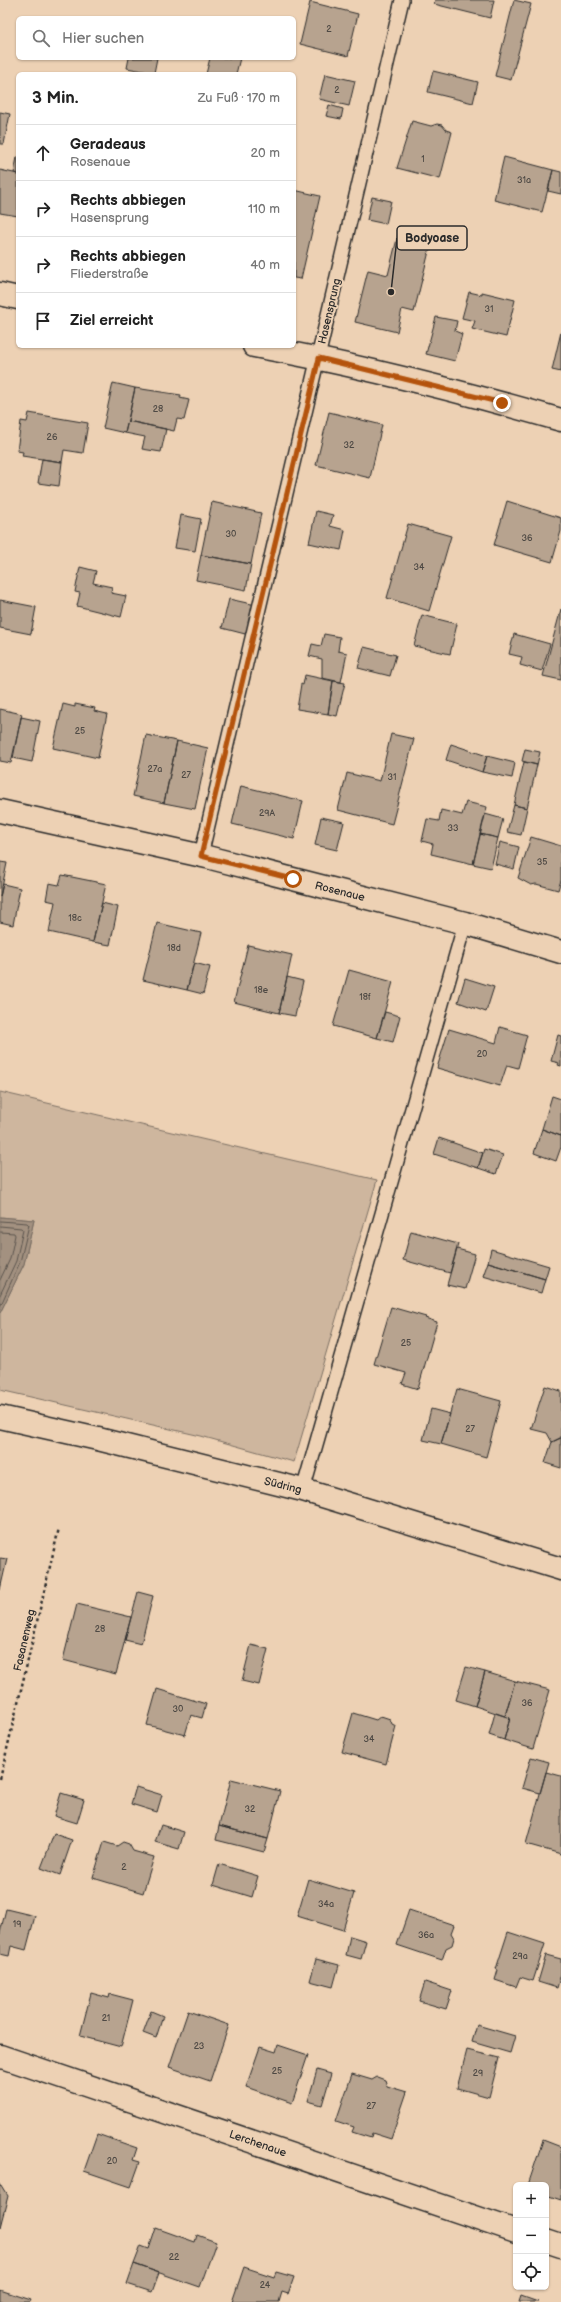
<!DOCTYPE html>
<html lang="de">
<head>
<meta charset="utf-8">
<style>
  body { margin:0; font-family:"Balsamiq Sans",sans-serif; background:#f6f6f6; color:#222 }
  .controls { position:absolute; right:12px; bottom:12px; display:grid; overflow:hidden; border-radius:6px; box-shadow:0 1px 3px #0004 }
  .controls button { width:36px; height:36px; display:grid; place-items:center; padding:0; border:0; border-bottom:1px solid #e0e0e0; background:#fff; color:#222; font:20px sans-serif }
  .stop { position:absolute; width:12px; height:12px; margin:-9px; border:3px solid #b45309; border-radius:50%; background:#fff }
  .stop.end { background:#b45309; border-color:#fff; box-shadow:0 1px 4px #0008 }
  .list { margin:0; padding:0; list-style:none }
  h2 { display:flex; justify-content:space-between; align-items:center; height:52px; margin:0; padding:0 16px; font-size:17px }
  h2 small { font-size:13px; font-weight:400; color:#767676 }
  .list li { display:grid; grid-template-columns:26px 1fr auto; gap:12px; align-items:center; box-sizing:border-box; height:56px; padding:0 16px; border-top:1px solid #e0e0e0 }
  .list b { display:block; font-size:15px; white-space:nowrap }
  .list p { margin:0; font-size:13px; white-space:nowrap; color:#767676 }
  .list em { font-size:13px; font-style:normal; color:#767676 }
  .icon { flex:none; width:22px; height:22px; fill:none; stroke:currentColor; stroke-width:2; stroke-linecap:round; stroke-linejoin:round }
  .map { position:relative; flex:none; width:561px; height:2302px; overflow:hidden }
  .search { position:absolute; background:#fff; box-shadow:0 1px 3px #0004; left:16px; top:16px; width:280px; height:44px; display:flex; align-items:center; gap:10px; box-sizing:border-box; padding:0 14px; border-radius:6px; color:#767676; font-size:15px }
  .panel { position:absolute; background:#fff; box-shadow:0 1px 3px #0004; left:16px; top:72px; width:280px; height:276px; border-radius:6px }
  .map>svg:first-child { display:block }
  .green { fill:#ceb69e; stroke:#7c7064 }
  .water { fill:#a39180; stroke:#73685e }
  .lines { fill:none; stroke-linecap:round; stroke-linejoin:round }
  .shore { stroke:#5b544d; stroke-width:1 }
  .building { fill:#b7a38f; stroke:#2b2b2b }
  .service-casing { stroke:#2b2b2b; stroke-width:16 }
  .minor-casing { stroke:#2b2b2b; stroke-width:25 }
  .path { stroke:#2b2b2b; stroke-width:2.5; stroke-dasharray:3 3; stroke-linecap:butt }
  .service { stroke:#edd1b4; stroke-width:13 }
  .minor { stroke:#edd1b4; stroke-width:22 }
  .route { stroke:#b45309; stroke-width:5 }
  .labels { text-anchor:middle; stroke-width:4; stroke-linejoin:round; paint-order:stroke }
  .number-label { font-size:9px; fill:#4e4944 }
  .street-label { font-size:11px; fill:#2b2b2b; stroke:#edd1b4 }
  .leader { fill:none; stroke:#2b2b2b; stroke-width:1.5 }
  .callout-dot { fill:#2b2b2b; stroke:#edd1b4; stroke-width:1.5 }
  .callout { fill:#edd1b4; stroke:#2b2b2b; stroke-width:1.5 }
  .callout-label { font-size:12px; text-anchor:middle; font-weight:bold; fill:#2b2b2b }
</style>
</head>
<body>
<div class="map">
<svg width="561" height="2302" viewBox="0 0 561 2302">
  <rect width="100%" height="100%" fill="#edd1b4"/>
  <filter id="ink" filterUnits="userSpaceOnUse"><feTurbulence type="fractalNoise" baseFrequency=".025" numOctaves="2"/><feDisplacementMap in="SourceGraphic" scale="8" xChannelSelector="R" yChannelSelector="G"/><feConvolveMatrix kernelMatrix="1 2 1 2 8 2 1 2 1" color-interpolation-filters="sRGB"/></filter>
  <g filter="url(#ink)">
    <path class="green" d="M0,1092L377,1180L294,1462L201,1436L0,1390V1313L24,1264L34,1220L0,1217Z"/>
    <path class="water" d="M0,1217L34,1220L24,1264L0,1313Z"/>
    <g class="lines">
      <path class="shore" d="M0,1221L27,1223L29,1225L20,1262L0,1307
        M0,1226L21,1228L23,1230L16,1261L0,1295
        M0,1232L14,1233L15,1235L10,1259L0,1280"/>
    </g>
    <path class="building" d="M435,0H494L490,18L434,4Z
      M514,0L531,4L511,80L495,76Z
      M310,2L358,14L348,56L300,44Z
      M129,58H157L154,73L127,68Z
      M210,58H240L236,74H206Z
      M433,71L478,82L473,103L428,92Z
      M325,74L355,81L349,106L319,99Z
      M329,105L343,109L341,119L326,116Z
      M0,112L10,114L4,144H0Z
      M412,121L431,126L437,124L442,125L446,130L452,132L440,179L397,168Z
      M17,157H18V174L14,173Z
      M504,157L553,170L542,212L494,200Z
      M0,170L18,174V216L0,213Z
      M553,170L561,172V194L548,191Z
      M294,190L320,196L301,279L294,278Z
      M372,197L391,201L386,224L367,220Z
      M400,227L433,235L414,312L402,309L397,332L355,322L368,270L388,275Z
      M469,292L482,295V292L515,300L506,337L472,329L475,321L462,318Z
      M436,317L457,321L455,331L462,334L455,361L426,354Z
      M561,332V372L552,370Z
      M113,383L135,388L125,433L103,428Z
      M135,388L181,395L180,398L189,400L184,420L177,419L174,431L128,421Z
      M329,412L382,425L370,478L316,465Z
      M29,413L88,423L83,453L64,450L62,462L22,456L23,452L17,451L21,421L27,422Z
      M128,421L166,429L161,452L142,449L145,437L125,433Z
      M42,459L62,462L59,486L38,483Z
      M507,501L561,518V531L552,562L494,545Z
      M212,502L261,513L251,564L201,555Z
      M316,511L333,515L330,526L345,530L341,550L309,543Z
      M181,515L201,519L195,551L175,548Z
      M408,524L451,536L429,611L387,598Z
      M201,555L251,564L246,590L196,580Z
      M80,567L96,571L93,583L112,587L111,593L126,596L121,617L77,606L80,593L75,592Z
      M229,599L256,605L249,635L222,628Z
      M0,600L36,607L31,634L0,628Z
      M561,609V680L543,676Z
      M422,615L457,624L450,654L414,646Z
      M324,634L340,637L338,651L347,653L341,682L322,678V659L309,656L312,644L321,646Z
      M514,634L550,644L542,671L520,665L522,657L509,654Z
      M364,647L396,655L390,676L358,668Z
      M305,675L333,681L328,714L297,709L301,684L303,685Z
      M333,681L345,683L337,716L328,714Z
      M63,704L75,707V704L95,708L94,711L107,714L98,758L53,748Z
      M0,709L22,714L11,763L0,761Z
      M21,717L40,721L32,762L13,758Z
      M391,734L414,739L392,824L338,810L347,773L380,781Z
      M146,735L177,741L164,803L133,796Z
      M177,741L208,748L195,809L164,803Z
      M451,744L487,756L482,772L446,760Z
      M525,749L540,752L537,765L522,761Z
      M487,756L515,763L512,778L482,772Z
      M524,762L537,765L527,808L514,805Z
      M241,786L303,801L294,839L232,824Z
      M466,802L487,807L473,864L431,854L433,844L422,841L427,819L439,821L441,810L462,815Z
      M514,805L527,808L521,835L507,832Z
      M485,814L503,819L498,838L480,834Z
      M321,817L344,822L337,850L315,845Z
      M480,834L498,838L491,868L473,864Z
      M531,837L561,846V880L558,890L536,884L531,885L518,878Z
      M500,842L519,847L514,869L495,864Z
      M0,862L7,863L0,897Z
      M62,875L106,884L93,942L49,932L55,902L46,900L49,883L59,885Z
      M3,884L20,888L13,925L0,922V897Z
      M102,903L118,907L110,945L93,942Z
      M157,923L201,933L187,990L143,980Z
      M248,945L292,955L279,1013L234,1002Z
      M194,963L210,967L203,994L187,990Z
      M349,970L393,982L377,1038L333,1026Z
      M287,977L303,981L295,1016L279,1013Z
      M465,978L494,987L486,1012L458,1002Z
      M385,1012L400,1016L393,1042L377,1038Z
      M500,1027L527,1035L518,1068L507,1065L500,1086L437,1068L449,1029L496,1043Z
      M558,1035L561,1036V1066L558,1065L559,1063L551,1061Z
      M552,1096L561,1099V1136L542,1129Z
      M542,1129L561,1136V1147L556,1161L534,1153Z
      M439,1138L483,1153L478,1168L434,1154Z
      M484,1149L503,1155L496,1174L478,1168Z
      M411,1231L458,1244L450,1273L403,1260Z
      M457,1249L475,1254L465,1289L447,1285Z
      M491,1249L549,1266L545,1279L488,1262Z
      M488,1262L545,1279L541,1293L483,1276Z
      M391,1307L426,1317L425,1318L437,1322L418,1389L402,1384L406,1373L374,1364Z
      M545,1386L561,1391V1438L552,1442L547,1433L531,1429Z
      M457,1389L501,1401L486,1457L441,1444Z
      M431,1409L450,1414L441,1444L423,1440Z
      M560,1438H561V1468L545,1463L552,1442Z
      M0,1558L7,1559L0,1590Z
      M138,1592L153,1596L141,1644L125,1640Z
      M77,1604L131,1617L116,1674L63,1660Z
      M251,1645L268,1649L259,1685L242,1681Z
      M466,1667L485,1672L475,1706L456,1700Z
      M485,1672L515,1681L505,1716L475,1706Z
      M515,1681L550,1690L533,1749L504,1740L510,1718L505,1716Z
      M157,1689L206,1704L202,1718L191,1715L185,1735L147,1725Z
      M353,1713L376,1720L381,1716L390,1719L392,1724L396,1726L386,1764L342,1752Z
      M495,1713L510,1718L504,1740L489,1735Z
      M531,1757L549,1762L540,1793L522,1788Z
      M546,1772L561,1776V1854L526,1844Z
      M231,1779L280,1791L268,1839L219,1826Z
      M136,1787L162,1795L157,1812L131,1804Z
      M61,1793L84,1800L77,1823L54,1816Z
      M161,1825L184,1832L179,1849L155,1842Z
      M219,1826L268,1839L264,1852L216,1840Z
      M54,1834L72,1840L60,1875L41,1868Z
      M104,1842L117,1846L123,1842L129,1844L133,1851L154,1857L143,1893L93,1878Z
      M219,1864L258,1876L252,1897L213,1885Z
      M308,1879L354,1893L343,1930L297,1916Z
      M6,1909L35,1916L26,1950L11,1946L9,1956L0,1954V1933Z
      M409,1910L454,1925L451,1933L454,1938L452,1945L446,1948L442,1960L397,1945Z
      M508,1932L545,1944L533,1981L520,1977L516,1987L495,1980L498,1970L496,1969Z
      M350,1936L366,1941L361,1959L346,1955Z
      M546,1955L561,1959V1974L557,1988L538,1982Z
      M316,1959L339,1965L333,1987L310,1981Z
      M425,1982L452,1991L446,2009L419,2001Z
      M91,1993L109,1998L110,1994L133,2000L121,2047L80,2036Z
      M151,2011L163,2016L156,2038L143,2033Z
      M188,2011L229,2025L210,2081L169,2067Z
      M477,2025L515,2036L510,2053L472,2042Z
      M278,2045L308,2055L292,2103L246,2087L260,2047L276,2052Z
      M467,2050L499,2058L489,2097L457,2088Z
      M317,2070L331,2074L322,2105L308,2101Z
      M352,2074L372,2080L377,2077L385,2080L387,2086L407,2092L391,2139L372,2133L371,2138L352,2132L354,2127L336,2121Z
      M97,2134L137,2148L133,2160L140,2162L131,2187L84,2171Z
      M543,2140L561,2147V2200L546,2195V2185H528Z
      M0,2183L8,2196L0,2227Z
      M156,2228L195,2242L197,2235L216,2242L200,2287L134,2264L141,2246L149,2249Z
      M134,2264L159,2273L152,2292L127,2284Z
      M244,2267L274,2277L276,2272L294,2277L288,2294L282,2292L279,2302H232Z
      M0,2290L31,2300L30,2302H0Z
      M521,2296L538,2302H519Z"/>
    <g class="lines">
      <g class="service-casing">
        <path id="service" d="M201,855L402,0
          M303,1490L465,923"/>
      </g>
      <g class="minor-casing">
        <path id="minor" d="M0,294L18,298
          M254,346C358,365 460,391 561,420
          M0,811L207,857L465,923L561,952
          M0,1417L98,1439L303,1490L561,1569
          M0,2056L516,2231
          M546,2241L561,2246"/>
      </g>
      <path class="path" d="M0,1779L59,1528"/>
      <use href="#service" class="service"/>
      <use href="#minor" class="minor"/>
    </g>
  </g>
  <g class="lines" filter="url(#ink)">
    <path class="route" d="M293,879L201,856L319,358L502,403"/>
  </g>
  <g class="labels">
    <g class="number-label">
      <text x="329" y="32">2</text>
      <text x="337" y="93">2</text>
      <text x="423" y="162">1</text>
      <text x="524" y="183">31a</text>
      <text x="489" y="312">31</text>
      <text x="158" y="412">28</text>
      <text x="52" y="440">26</text>
      <text x="349" y="448">32</text>
      <text x="231" y="537">30</text>
      <text x="527" y="541">36</text>
      <text x="419" y="570">34</text>
      <text x="80" y="734">25</text>
      <text x="155" y="772">27a</text>
      <text x="186" y="778">27</text>
      <text x="392" y="780">31</text>
      <text x="267" y="816">29A</text>
      <text x="453" y="831">33</text>
      <text x="542" y="865">35</text>
      <text x="75" y="921">18c</text>
      <text x="174" y="951">18d</text>
      <text x="261" y="993">18e</text>
      <text x="365" y="1000">18f</text>
      <text x="482" y="1057">20</text>
      <text x="406" y="1346">25</text>
      <text x="470" y="1432">27</text>
      <text x="100" y="1632">28</text>
      <text x="527" y="1706">36</text>
      <text x="178" y="1712">30</text>
      <text x="369" y="1742">34</text>
      <text x="250" y="1812">32</text>
      <text x="124" y="1870">2</text>
      <text x="326" y="1907">34a</text>
      <text x="17" y="1927">19</text>
      <text x="426" y="1938">36a</text>
      <text x="520" y="1959">29a</text>
      <text x="106" y="2021">21</text>
      <text x="199" y="2049">23</text>
      <text x="277" y="2074">25</text>
      <text x="478" y="2076">29</text>
      <text x="371" y="2109">27</text>
      <text x="112" y="2164">20</text>
      <text x="174" y="2260">22</text>
      <text x="265" y="2288">24</text>
    </g>
    <g class="street-label">
      <text transform="translate(329 311) rotate(-77)" y="4">Hasensprung</text>
      <text transform="translate(340 891) rotate(14)" y="4">Rosenaue</text>
      <text transform="translate(283 1485) rotate(14)" y="4">Südring</text>
      <text transform="translate(24 1640) rotate(-77)" y="4">Fasanenweg</text>
      <text transform="translate(258 2143) rotate(19)" y="4">Lerchenaue</text>
    </g>
  </g>
  <path class="leader" d="M391 292L397 238"/>
  <circle class="callout-dot" cx="391" cy="292" r="4"/>
  <rect class="callout" x="397" y="226" width="70" height="24" rx="4"/>
  <g class="callout-label">
    <text x="432" y="242">Bodyoase</text>
  </g>
</svg>
<div class="controls">
<button>+</button>
<button>−</button>
<button><svg class="icon" aria-label="locate" viewBox="0 0 24 24"><circle cx="12" cy="12" r="6"/><path d="M12 2v4M12 18v4M2 12h4M18 12h4"/></svg></button>
</div>
<div class="stop" style="left:293px;top:879px"></div>
<div class="stop end" style="left:502px;top:403px"></div>
<div class="search"><svg class="icon" aria-label="search" viewBox="0 0 24 24"><circle cx="10" cy="10" r="6"/><path d="M15 15l6 6"/></svg>Hier suchen</div>
<section class="panel">
<h2>3 Min.<small>Zu Fuß · 170 m</small></h2>
<ul class="list">
<li><svg class="icon" aria-label="ahead" viewBox="0 0 24 24"><path d="M12 20V5M6 11l6-6 6 6"/></svg><div><b>Geradeaus</b><p>Rosenaue</p></div><em>20 m</em></li>
<li><svg class="icon" aria-label="right" viewBox="0 0 24 24"><path d="M7 20v-9h11M14 6l5 5-5 5"/></svg><div><b>Rechts abbiegen</b><p>Hasensprung</p></div><em>110 m</em></li>
<li><svg class="icon" aria-label="right" viewBox="0 0 24 24"><path d="M7 20v-9h11M14 6l5 5-5 5"/></svg><div><b>Rechts abbiegen</b><p>Fliederstraße</p></div><em>40 m</em></li>
<li><svg class="icon" aria-label="arrive" viewBox="0 0 24 24"><path d="M6 21V4h12l-3 4 3 4H6"/></svg><div><b>Ziel erreicht</b></div></li>
</ul>
</section>
</div>
</body>
</html>
